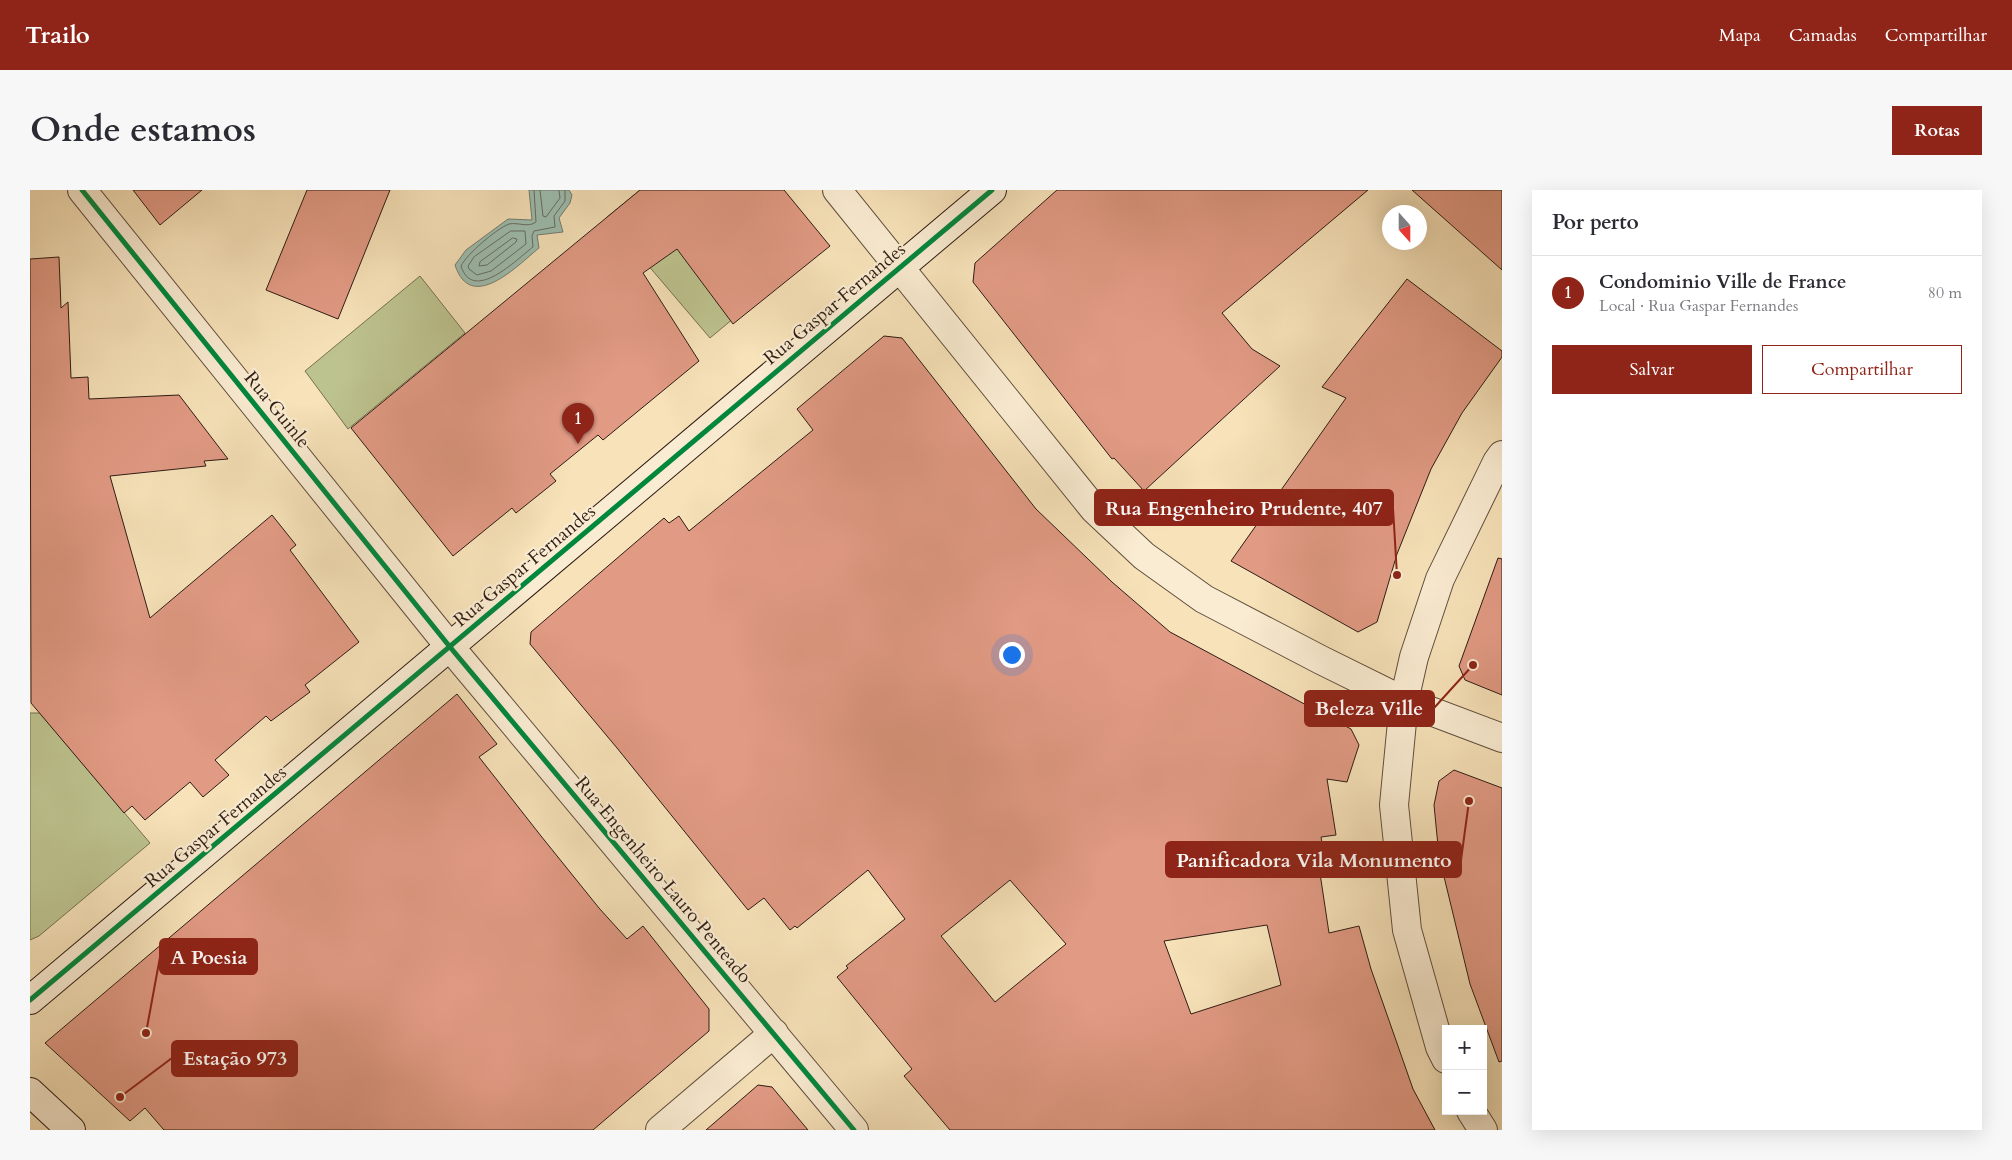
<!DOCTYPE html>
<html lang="pt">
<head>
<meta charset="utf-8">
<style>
  body { margin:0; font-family:Cardo,serif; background:#f7f7f7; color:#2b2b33 }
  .controls { position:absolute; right:15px; bottom:15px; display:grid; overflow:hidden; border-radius:0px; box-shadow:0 5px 20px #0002 }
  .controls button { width:45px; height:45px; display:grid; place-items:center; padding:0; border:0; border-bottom:1px solid #e1e1e2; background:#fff; color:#2b2b33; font:25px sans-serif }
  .compass { position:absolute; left:1352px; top:15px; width:45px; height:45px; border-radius:50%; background:#fff; box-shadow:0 5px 20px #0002; rotate:159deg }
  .you { position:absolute; left:981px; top:464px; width:18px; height:18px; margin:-12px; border:4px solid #fff; border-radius:50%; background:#1a73e8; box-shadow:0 0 0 8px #1a73e833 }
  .badge { display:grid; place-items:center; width:32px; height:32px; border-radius:50%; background:#8f2418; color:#fff; font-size:16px; font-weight:700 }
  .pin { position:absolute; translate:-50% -41px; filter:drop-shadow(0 1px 2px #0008) }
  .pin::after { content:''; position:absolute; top:26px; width:18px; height:15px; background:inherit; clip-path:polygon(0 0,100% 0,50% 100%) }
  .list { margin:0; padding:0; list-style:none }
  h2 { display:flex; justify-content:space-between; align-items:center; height:65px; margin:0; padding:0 20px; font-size:21px }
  h2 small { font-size:16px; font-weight:400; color:#7c7c81 }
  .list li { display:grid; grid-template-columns:32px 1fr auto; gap:15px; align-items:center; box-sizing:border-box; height:75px; padding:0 20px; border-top:1px solid #e1e1e2 }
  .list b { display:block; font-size:19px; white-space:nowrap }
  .list p { margin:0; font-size:16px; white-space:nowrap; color:#7c7c81 }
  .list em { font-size:16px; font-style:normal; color:#7c7c81 }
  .actions { display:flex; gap:10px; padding:15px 20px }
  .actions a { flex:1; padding:11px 0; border:1px solid #8f2418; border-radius:0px; text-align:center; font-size:18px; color:#8f2418 }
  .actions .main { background:#8f2418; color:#fff }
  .map { position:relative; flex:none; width:1472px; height:940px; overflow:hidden; border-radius:0px }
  header { display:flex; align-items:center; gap:30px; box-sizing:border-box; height:70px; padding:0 25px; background:#8f2418; color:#fff }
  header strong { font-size:24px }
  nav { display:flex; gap:28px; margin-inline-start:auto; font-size:18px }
  .intro { display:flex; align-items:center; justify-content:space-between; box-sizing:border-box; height:120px; padding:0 30px }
  h1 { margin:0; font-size:35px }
  .button { padding:12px 22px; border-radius:0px; background:#8f2418; color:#fff; font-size:18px; font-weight:700 }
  main { display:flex; gap:30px; padding:0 30px }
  aside { flex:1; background:#fff; border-radius:0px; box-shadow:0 5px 20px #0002 }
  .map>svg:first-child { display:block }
  .green { fill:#bdc38f; stroke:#767052 }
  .water { fill:#9dbeb0; stroke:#717d72 }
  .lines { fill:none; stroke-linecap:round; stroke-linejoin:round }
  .shore { stroke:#666d62; stroke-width:1 }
  .building { fill:#e19a84; stroke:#2e1c14; fill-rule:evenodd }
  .street-casing { stroke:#604e3d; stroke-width:30 }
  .secondary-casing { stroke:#2e1c14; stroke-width:30 }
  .street { stroke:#faecd2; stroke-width:28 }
  .secondary { stroke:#faecd2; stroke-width:28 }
  .cycleway-casing { stroke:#faecd2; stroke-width:8 }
  .cycleway { stroke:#00873e; stroke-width:5 }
  .labels { text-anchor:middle; stroke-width:4.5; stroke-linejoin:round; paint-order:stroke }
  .street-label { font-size:19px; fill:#2e1c14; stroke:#faecd2 }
  .leader { fill:none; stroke:#8f2418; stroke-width:2 }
  .callout-dot { fill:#8f2418; stroke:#faecd2; stroke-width:2 }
  .callout { fill:#8f2418; stroke:#8f2418; stroke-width:2 }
  .callout-label { font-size:20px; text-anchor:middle; font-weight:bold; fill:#fff }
</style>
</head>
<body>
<header>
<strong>Trailo</strong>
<nav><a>Mapa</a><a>Camadas</a><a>Compartilhar</a></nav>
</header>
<div class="intro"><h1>Onde estamos</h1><a class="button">Rotas</a></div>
<main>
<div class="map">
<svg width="1472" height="940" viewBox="0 0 1472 940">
  <rect width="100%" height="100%" fill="#f7e2b9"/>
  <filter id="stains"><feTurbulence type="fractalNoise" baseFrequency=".004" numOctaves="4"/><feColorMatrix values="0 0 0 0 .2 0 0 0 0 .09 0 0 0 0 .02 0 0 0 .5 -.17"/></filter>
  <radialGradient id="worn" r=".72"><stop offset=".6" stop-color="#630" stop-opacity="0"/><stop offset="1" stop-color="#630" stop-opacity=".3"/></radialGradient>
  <path class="green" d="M610,0L752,88L680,148L577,27Z
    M390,86L435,143L318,239L275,181Z
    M0,523H10L120,653L9,746L0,750Z"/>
  <path class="water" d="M499,0H539L542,5L540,13L529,28L533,42L507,45L509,58C487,76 441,124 425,75L436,60L478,29L502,30Z"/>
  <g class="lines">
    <path class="shore" d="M504,0L506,32C498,38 488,32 479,34C466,39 437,64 431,76C443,114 487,69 503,57L502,46L504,41L525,37L524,26L535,11V0
      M510,0L513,26L516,27L530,8L529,0
      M481,41H495L496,54L461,81L447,85L439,79L438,76L444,67Z
      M483,48L487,49L486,52L457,75L449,76L450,72Z"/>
  </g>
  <path class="building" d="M103,0H172L130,35Z
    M277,0H360L308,129L236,100Z
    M610,0H754L800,56L703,134L647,59L613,83L669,171L573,250L568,245L520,284L526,291L486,323L482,318L423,366L321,238Z
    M1027,0H1338L1192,123L1222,159L1250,176L1114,301L1084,268L1082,269L943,92L945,73Z
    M1382,0H1472V80Z
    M29,67L31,118L38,112L41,188L58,187L59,209L149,205L198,269L174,271L176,276L80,286L120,428L242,325L266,355L260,360L329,452L275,495L280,502L241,531L236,526L185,570L199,585L173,607L160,592L115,630L102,616L94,623L1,513L0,69Z
    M1377,89L1472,161V167L1432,223L1401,279L1367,364L1347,432L1328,442L1201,371L1316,208L1292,197Z
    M854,146L872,148L1006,319L1082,392L1140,442L1321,539L1329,555L1317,592L1297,589L1306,645L1291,647L1295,669L1288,670L1299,743L1329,736L1341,779L1383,899L1405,940H920L874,886L882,879L807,787L818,778L816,776L875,729L838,680L767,738L765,736L760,740L734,708L718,720L587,558L500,454L501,442L634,328L639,333L649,326L659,341L783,240L767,219ZM980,690L1036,754L965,812L911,746ZM1237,735L1251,795L1161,824L1134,751Z
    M1468,368L1472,369V505L1435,490L1429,476Z
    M427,504L467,554L449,567L511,646L569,718L597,749L613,736L679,819V841L563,940H134L115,918L100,931L15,853Z
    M1424,580L1472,598V871L1469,872L1440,794L1409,666L1404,615L1409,591Z
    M728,895L742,897L778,940H676Z"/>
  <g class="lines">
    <g class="street-casing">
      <path id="street" d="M52,0L420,457L824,940
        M807,0L1064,319L1114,366L1174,409L1291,470L1374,511L1472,548
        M1416,869L1410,857L1377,740L1364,615L1374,511L1384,467L1410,389L1467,272L1472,265
        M1441,921L1453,940
        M630,940L744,843"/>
    </g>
    <g class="secondary-casing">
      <path id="secondary" d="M0,810L962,0
        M0,902L41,940"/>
    </g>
    <use href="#street" class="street"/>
    <use href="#secondary" class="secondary"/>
    <g class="cycleway-casing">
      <path id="cycleway" d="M52,0L420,457L824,940
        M0,810L962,0"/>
    </g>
    <use href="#cycleway" class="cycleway"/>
  </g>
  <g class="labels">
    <g class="street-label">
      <text transform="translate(804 113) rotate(-40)" y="7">Rua Gaspar Fernandes</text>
      <text transform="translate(248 219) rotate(51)" y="7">Rua Guinle</text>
      <text transform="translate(494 375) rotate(-40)" y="7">Rua Gaspar Fernandes</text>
      <text transform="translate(185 636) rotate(-40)" y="7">Rua Gaspar Fernandes</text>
      <text transform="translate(634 689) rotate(50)" y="7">Rua Engenheiro Lauro Penteado</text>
    </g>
  </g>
  <path class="leader" d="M1367 385L1363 318M1443 475L1404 518M1439 611L1431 670M116 843L130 767M90 907L142 868"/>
  <g class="callout-dot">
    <circle cx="1367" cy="385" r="5"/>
    <circle cx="1443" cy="475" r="5"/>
    <circle cx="1439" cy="611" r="5"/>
    <circle cx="116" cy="843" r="5"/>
    <circle cx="90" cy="907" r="5"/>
  </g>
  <g class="callout">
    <rect x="1065" y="300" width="298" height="35" rx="5"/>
    <rect x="1275" y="501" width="129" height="35" rx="5"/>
    <rect x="1136" y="652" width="295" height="35" rx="5"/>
    <rect x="130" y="749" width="97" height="35" rx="5"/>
    <rect x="142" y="851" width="125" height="35" rx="5"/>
  </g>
  <g class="callout-label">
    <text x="1214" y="325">Rua Engenheiro Prudente, 407</text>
    <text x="1339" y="525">Beleza Ville</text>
    <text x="1284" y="677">Panificadora Vila Monumento</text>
    <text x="179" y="774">A Poesia</text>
    <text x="205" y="875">Estação 973</text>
  </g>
  <rect width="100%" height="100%" filter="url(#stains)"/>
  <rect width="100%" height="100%" fill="url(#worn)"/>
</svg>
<div class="controls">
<button>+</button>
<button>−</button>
</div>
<svg class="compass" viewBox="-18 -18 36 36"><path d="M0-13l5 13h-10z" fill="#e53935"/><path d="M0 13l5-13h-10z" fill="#7c7c81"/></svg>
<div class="you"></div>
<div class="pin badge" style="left:548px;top:254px">1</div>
</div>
<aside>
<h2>Por perto<small></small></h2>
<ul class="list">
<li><span class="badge">1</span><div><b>Condominio Ville de France</b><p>Local · Rua Gaspar Fernandes</p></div><em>80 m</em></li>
</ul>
<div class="actions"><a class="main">Salvar</a><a>Compartilhar</a></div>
</aside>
</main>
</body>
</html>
